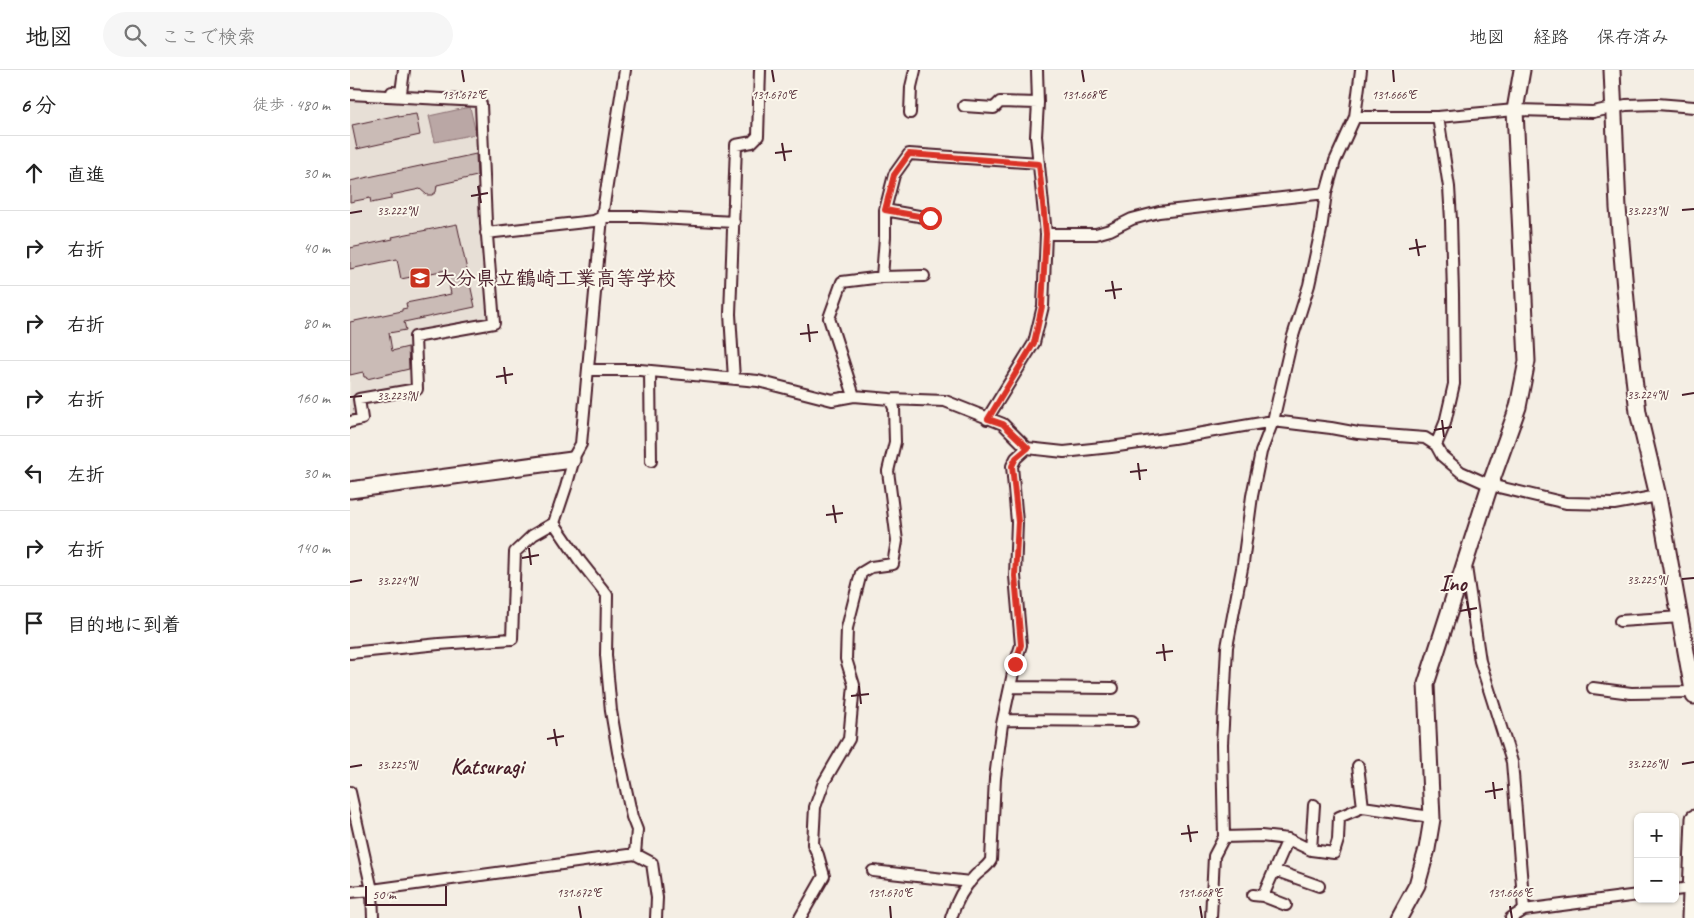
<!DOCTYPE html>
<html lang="ja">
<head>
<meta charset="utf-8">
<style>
  body { margin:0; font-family:Caveat,"Klee One",sans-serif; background:#f6f6f6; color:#222 }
  .controls { position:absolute; right:15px; bottom:15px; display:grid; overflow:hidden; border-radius:8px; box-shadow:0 1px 4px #0004 }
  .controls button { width:45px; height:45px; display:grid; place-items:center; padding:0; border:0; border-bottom:1px solid #e0e0e0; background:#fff; color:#222; font:25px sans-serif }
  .scale { position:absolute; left:15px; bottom:12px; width:82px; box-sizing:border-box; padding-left:5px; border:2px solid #4a1f2b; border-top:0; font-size:14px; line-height:18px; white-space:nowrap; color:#4a1f2b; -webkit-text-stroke:4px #fbf7ec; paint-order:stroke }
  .stop { position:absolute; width:15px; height:15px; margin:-11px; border:4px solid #d93025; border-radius:50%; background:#fff }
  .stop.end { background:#d93025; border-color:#fff; box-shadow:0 1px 5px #0008 }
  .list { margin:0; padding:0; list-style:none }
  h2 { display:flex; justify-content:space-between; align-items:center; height:65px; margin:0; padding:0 20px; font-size:21px }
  h2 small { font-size:16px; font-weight:400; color:#767676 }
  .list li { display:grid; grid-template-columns:32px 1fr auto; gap:15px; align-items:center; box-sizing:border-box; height:75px; padding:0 20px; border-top:1px solid #e0e0e0 }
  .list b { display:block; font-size:19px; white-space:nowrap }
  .list em { font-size:16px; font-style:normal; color:#767676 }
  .icon { flex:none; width:28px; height:28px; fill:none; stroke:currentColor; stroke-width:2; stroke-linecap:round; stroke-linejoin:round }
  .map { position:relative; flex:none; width:1344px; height:848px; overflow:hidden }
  header { display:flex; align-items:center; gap:30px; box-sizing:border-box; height:70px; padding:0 25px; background:#fff; border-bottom:1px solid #e0e0e0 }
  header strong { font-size:24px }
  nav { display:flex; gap:28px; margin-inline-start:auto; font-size:18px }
  .search { width:350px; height:45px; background:#f6f6f6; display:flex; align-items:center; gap:12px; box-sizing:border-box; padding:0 18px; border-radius:28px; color:#767676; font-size:19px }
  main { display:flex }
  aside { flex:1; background:#fff }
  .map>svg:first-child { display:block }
  .built { fill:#e7dfd6 }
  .water { fill:#baa7a5; stroke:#8d7174 }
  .building { fill:#cabbb6; stroke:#4a1f2b }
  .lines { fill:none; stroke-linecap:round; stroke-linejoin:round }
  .street-casing { stroke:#4a1f2b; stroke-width:14 }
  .secondary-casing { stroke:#4a1f2b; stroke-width:19 }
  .street { stroke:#fbf7ec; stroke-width:10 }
  .secondary { stroke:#fbf7ec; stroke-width:15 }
  .route { stroke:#d93025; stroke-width:6 }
  .ticks { fill:none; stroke:#4a1f2b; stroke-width:2 }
  .labels { text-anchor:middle; stroke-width:4; stroke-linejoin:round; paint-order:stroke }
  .poi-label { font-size:20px; font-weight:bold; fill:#4a1f2b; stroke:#fbf7ec; text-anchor:start }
  .quarter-label { font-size:22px; font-weight:bold; fill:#4a1f2b; stroke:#fbf7ec }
  .ticks-label { font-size:12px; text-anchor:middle; fill:#4a1f2b; stroke:#fbf7ec; stroke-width:4; stroke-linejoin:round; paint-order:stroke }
</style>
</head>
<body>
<header>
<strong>地図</strong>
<div class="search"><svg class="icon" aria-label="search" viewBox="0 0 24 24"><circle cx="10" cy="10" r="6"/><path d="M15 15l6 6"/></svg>ここで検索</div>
<nav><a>地図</a><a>経路</a><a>保存済み</a></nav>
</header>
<main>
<aside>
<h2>6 分<small>徒歩 · 480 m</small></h2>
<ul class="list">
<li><svg class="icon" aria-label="ahead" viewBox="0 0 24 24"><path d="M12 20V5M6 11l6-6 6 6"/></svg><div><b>直進</b></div><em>30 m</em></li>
<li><svg class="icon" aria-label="right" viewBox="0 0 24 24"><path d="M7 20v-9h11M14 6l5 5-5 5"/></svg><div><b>右折</b></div><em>40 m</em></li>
<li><svg class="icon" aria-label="right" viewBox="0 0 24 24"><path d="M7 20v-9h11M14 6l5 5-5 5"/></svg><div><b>右折</b></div><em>80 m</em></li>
<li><svg class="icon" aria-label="right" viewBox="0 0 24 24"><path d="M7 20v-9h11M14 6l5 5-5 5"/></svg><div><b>右折</b></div><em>160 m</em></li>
<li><svg class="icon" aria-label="left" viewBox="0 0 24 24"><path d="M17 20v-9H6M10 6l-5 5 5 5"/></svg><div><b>左折</b></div><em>30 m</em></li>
<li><svg class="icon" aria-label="right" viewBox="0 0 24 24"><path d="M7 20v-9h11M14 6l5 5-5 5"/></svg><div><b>右折</b></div><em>140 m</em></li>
<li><svg class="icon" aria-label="arrive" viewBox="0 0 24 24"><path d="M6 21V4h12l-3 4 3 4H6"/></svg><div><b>目的地に到着</b></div></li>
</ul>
</aside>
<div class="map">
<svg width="1344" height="848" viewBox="0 0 1344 848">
  <rect width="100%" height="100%" fill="#f4eee4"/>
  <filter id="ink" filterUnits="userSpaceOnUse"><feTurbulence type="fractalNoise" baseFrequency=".02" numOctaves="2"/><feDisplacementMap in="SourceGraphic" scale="10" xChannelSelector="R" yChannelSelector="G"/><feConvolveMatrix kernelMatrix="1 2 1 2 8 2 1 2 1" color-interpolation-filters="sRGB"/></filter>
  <g filter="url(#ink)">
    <path class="built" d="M0,24L129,31L144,253L65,267L67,319L9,329L12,349L0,352Z"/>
    <path class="water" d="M120,37L126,64L85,72L79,46Z"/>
    <path class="building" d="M66,44L70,65L7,79L2,55L48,45V47Z
      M126,84L127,106L87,115L86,122L82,125H77L70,119L41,125V129L21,133L20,128L0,132V111Z
      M107,154L125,237L54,252L56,260L39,263L42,281L58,277L59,299L17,309L16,307H14L13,302L0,305V252L52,241V239L57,238L56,233L101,224L96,200L51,209L47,189L0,199V178L43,169L42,167Z"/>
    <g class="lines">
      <g class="street-casing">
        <path id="street" d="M42,22L51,23L54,0
          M0,24L129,31L131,34L136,153L144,253L65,267L67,319L9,329L12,349L0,352
          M614,36L644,38L650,32L688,33
          M560,43L561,17L565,0
          M1005,47H1088L1165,40L1243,42L1276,35L1307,34L1344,37
          M535,140L580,148
          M136,163L244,151L252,147H290L384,152
          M696,164H746L760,160L782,149L809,142L976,123
          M532,207L574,206
          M239,300H290L408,311L482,330L504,326L540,329L595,331L653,354L677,378L714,382L761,377L823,368L923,351L981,358L1008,363L1075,368L1086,375L1092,386L1111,402L1140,415L1216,433L1264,434L1308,426
          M300,301L301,391
          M384,309L380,244L386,75L402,72L408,66L410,0
          M504,326L479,248L492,212L532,207L535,167V140L544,105L559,84L689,93
          M637,349L684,273L693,236L696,164L686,66L688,33L687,0
          M1086,375L1095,353L1104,314L1103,224L1101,150L1099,117L1088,47
          M222,390L231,374L252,147L275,0
          M204,453L230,491L257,525L256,585L261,641L268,682L282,747L287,760L285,784
          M1116,497L1130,591L1162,692L1174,840
          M1270,551L1331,547
          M0,583L89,574L162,569L165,482L183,465L204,453L216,417L225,385
          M660,617L763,618
          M1243,618L1281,623L1343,622
          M653,650L782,651
          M1008,696L1013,737
          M0,722L22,820L23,848
          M874,767L911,766L938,769L961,780L984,783L988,770L989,747L1013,737L1074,746L1082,749
          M961,780L964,735
          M924,800L969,816
          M523,801L620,812
          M1325,820L1341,818
          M0,822L22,820L285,784L302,793L307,828L306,848
          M903,825L913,826L938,769
          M913,826L936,835
          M450,848L474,806L468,785L463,774L465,737L474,712L499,669L504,615L496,589L497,558L511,503L521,497L543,494L547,471L538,401L545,372L544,338L540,329
          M601,848C606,832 612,819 624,807C629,801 637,798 641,790L645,708L652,654L665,594L671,575L665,506L667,452L662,396L666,388L677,378
          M861,848L864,786L874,767L872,674L877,577L893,493L902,426L911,382L923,351L942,269L959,215L971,160L976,123L985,91L1005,47L1011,0
          M1161,848L1174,840L1288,825"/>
      </g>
      <g class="secondary-casing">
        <path id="secondary" d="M1262,0L1268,138L1279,265L1288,342L1308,426L1344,626
          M0,420L222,390
          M1049,848L1067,815L1077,779L1082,749L1076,614L1140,415L1168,337L1177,291L1165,40L1172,0
          M1340,848L1344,748"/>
      </g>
      <use href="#street" class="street"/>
      <use href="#secondary" class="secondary"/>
    </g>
  </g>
  <g class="lines" filter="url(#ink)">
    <path class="route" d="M580,148L535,140L544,105L559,84L689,94L696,164L692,236L684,273L638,349L653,354L678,378L666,388L662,396L668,452L665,506L671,575L665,594"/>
  </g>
  <path class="ticks" d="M112,0L114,12M422,0L424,12M732,0L734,12M1043,0L1044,12M432,73L435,91M425,83L442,81M128,116L131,133M121,126L138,123M1332,140L1344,139M0,143L12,141M1066,169L1069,186M1059,179L1076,176M762,211L765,229M755,221L772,219M458,254L460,272M450,264L468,262M154,297L156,314M146,307L163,304M1332,325L1344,323M0,327L12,326M1092,350L1094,367M1084,360L1102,357M788,393L790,410M780,402L797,400M483,435L486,453M476,445L493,443M179,478L181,495M172,488L189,485M1332,509L1344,508M0,512L12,510M1117,531L1120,548M1110,541L1127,538M813,574L815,591M806,583L823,581M509,616L511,634M501,626L519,624M204,659L207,676M197,669L214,666M1332,694L1344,692M0,697L12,695M1143,712L1145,729M1135,722L1153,719M838,755L841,772M831,764L848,762M229,836L231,848M540,836L541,848M850,836L852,848M1160,836L1162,848"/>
  <defs>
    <g id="school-square" transform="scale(1.125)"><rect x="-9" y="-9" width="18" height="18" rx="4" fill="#c8321e" stroke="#fbf7ec"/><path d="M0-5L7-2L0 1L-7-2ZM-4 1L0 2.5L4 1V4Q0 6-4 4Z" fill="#fff"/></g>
  </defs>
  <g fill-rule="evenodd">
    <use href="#school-square" x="70" y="208"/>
  </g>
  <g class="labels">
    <g class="poi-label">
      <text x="86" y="215">大分県立鶴崎工業高等学校</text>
    </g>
    <g class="quarter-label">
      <text x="1103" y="521">Ino</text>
      <text x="137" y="704">Katsuragi</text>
    </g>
  </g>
  <g class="ticks-label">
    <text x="114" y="29">131.672°E</text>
    <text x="424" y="29">131.670°E</text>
    <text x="734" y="29">131.668°E</text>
    <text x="1044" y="29">131.666°E</text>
    <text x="1297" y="145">33.223°N</text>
    <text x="47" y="145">33.222°N</text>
    <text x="1297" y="329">33.224°N</text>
    <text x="47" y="330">33.223°N</text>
    <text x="1297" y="514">33.225°N</text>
    <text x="47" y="515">33.224°N</text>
    <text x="1297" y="698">33.226°N</text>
    <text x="47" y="699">33.225°N</text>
    <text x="229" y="827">131.672°E</text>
    <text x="540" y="827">131.670°E</text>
    <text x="850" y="827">131.668°E</text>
    <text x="1160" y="827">131.666°E</text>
  </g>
</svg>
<div class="controls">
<button>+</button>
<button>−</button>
</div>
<div class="scale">50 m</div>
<div class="stop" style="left:580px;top:148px"></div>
<div class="stop end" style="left:665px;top:594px"></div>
</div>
</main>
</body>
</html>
